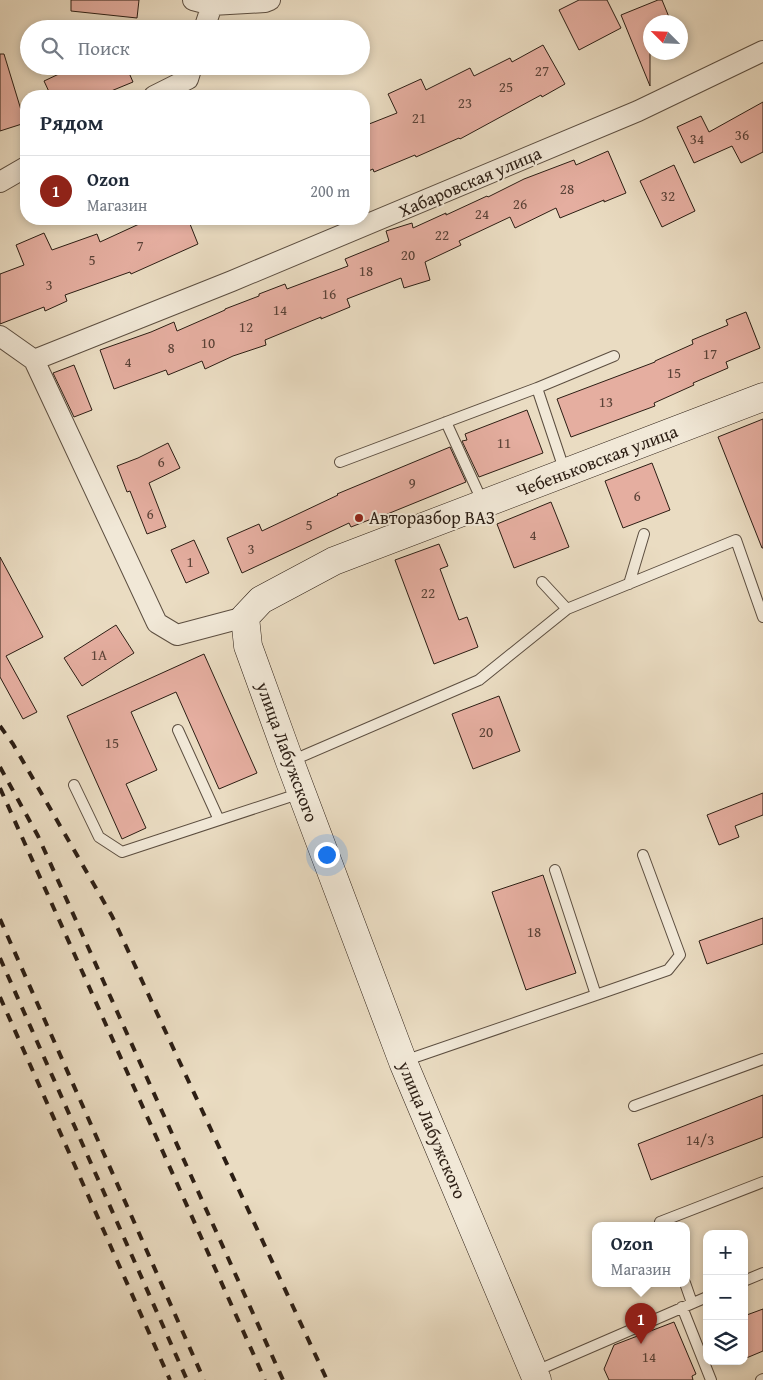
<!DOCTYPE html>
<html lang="ru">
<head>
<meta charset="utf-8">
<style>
  body { margin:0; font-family:"Gentium Book Plus",serif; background:#f6f6f7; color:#1f2937 }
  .controls { position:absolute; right:15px; bottom:15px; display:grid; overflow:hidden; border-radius:10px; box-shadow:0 2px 8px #0003 }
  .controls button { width:45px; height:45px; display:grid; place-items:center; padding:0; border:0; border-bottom:1px solid #e0e1e3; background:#fff; color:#1f2937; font:25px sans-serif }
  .compass { position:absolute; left:643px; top:15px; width:45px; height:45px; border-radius:50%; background:#fff; box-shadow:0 2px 8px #0003; rotate:294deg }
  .you { position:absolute; left:326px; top:854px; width:18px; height:18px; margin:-12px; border:4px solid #fff; border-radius:50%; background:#1a73e8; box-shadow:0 0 0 8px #1a73e833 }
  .badge { display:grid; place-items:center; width:32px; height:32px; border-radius:50%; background:#8f2418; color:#fff; font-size:16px; font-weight:700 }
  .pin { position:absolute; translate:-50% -41px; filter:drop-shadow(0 1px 2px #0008) }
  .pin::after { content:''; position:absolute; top:26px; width:18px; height:15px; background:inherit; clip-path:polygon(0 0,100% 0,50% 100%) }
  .popup { position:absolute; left:592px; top:1222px; width:98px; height:65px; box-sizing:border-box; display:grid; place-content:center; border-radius:10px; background:#fff; filter:drop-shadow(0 1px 4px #0005); font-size:16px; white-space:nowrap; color:#747a83 }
  .popup b { font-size:19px; color:#1f2937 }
  .popup::after { content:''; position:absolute; left:50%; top:100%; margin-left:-10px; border:10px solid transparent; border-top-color:#fff }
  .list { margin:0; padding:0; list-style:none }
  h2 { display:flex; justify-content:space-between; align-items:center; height:65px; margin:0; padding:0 20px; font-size:21px }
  h2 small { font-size:16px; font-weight:400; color:#747a83 }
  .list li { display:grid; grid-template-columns:32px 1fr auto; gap:15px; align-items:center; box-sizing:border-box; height:70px; padding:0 20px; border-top:1px solid #e0e1e3 }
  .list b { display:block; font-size:19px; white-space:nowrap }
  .list p { margin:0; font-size:16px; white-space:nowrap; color:#747a83 }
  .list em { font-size:16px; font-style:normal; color:#747a83 }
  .icon { flex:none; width:28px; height:28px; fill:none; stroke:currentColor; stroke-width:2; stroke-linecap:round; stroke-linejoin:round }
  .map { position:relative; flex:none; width:763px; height:1380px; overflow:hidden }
  .search { position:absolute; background:#fff; box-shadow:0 2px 8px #0003; left:20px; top:20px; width:350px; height:55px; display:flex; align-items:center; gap:12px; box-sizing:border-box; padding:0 18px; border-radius:28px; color:#747a83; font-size:19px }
  .panel { position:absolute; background:#fff; box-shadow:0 2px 8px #0003; left:20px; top:90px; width:350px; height:135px; border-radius:20px }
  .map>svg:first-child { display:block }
  .building { fill:#e5aea0; stroke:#2c1e14 }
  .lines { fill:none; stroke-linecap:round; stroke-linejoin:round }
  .lane-casing { stroke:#5c4e40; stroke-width:12 }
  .street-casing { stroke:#5c4e40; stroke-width:22 }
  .secondary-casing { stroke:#2c1e14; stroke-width:29 }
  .lane { stroke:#f1e8d7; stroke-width:10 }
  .street { stroke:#f1e8d7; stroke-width:20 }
  .secondary { stroke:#f1e8d7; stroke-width:28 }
  .rail { stroke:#2c1e14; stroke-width:4; stroke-dasharray:9 9; stroke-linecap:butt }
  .poi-dot { fill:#8f2418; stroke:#f1e8d7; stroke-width:2 }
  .labels { text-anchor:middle; stroke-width:4; stroke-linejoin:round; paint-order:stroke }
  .number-label { font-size:15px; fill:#5a4237 }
  .street-label { font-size:18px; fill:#2c1e14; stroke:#f1e8d7 }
  .poi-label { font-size:18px; fill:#2c1e14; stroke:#f1e8d7; text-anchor:start }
</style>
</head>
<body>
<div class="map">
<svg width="763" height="1380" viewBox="0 0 763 1380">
  <rect width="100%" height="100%" fill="#eadcc2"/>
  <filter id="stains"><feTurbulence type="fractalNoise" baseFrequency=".004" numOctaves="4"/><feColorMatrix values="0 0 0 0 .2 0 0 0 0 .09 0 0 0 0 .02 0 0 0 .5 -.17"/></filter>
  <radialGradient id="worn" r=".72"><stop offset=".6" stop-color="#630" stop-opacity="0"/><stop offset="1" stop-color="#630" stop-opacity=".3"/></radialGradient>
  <path class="building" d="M71,0H139L137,18L71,11Z
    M579,0H607L621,28L579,50L559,10Z
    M658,0H662L671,22H650V86L621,15Z
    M543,45L565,84L542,97L541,95L460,139L459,138L416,157L415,155L374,172L373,169L364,173V126L397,113L388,94L421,79L426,90L470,68L474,76L510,58L512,62Z
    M0,54H4L25,123L0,131Z
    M76,66H126L133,82L99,96H51L44,81Z
    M763,102V152L741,163L732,146L694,163L677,127L701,116L709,132Z
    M608,151L626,193L604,202V200L560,218L556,208L515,228L510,217L459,241L461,245L425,262L430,280L404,288L401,278L347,299L350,307L321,319V317L265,340L266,345L233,356L205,369L202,361L168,375L166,370L114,389L100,350L151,332L174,322L177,331L225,310V309L259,296V294L285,284L287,289L348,266L345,259L389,241L386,231L412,223L413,228L446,213V215L487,196L488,197L524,179L574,160L576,165Z
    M674,165L695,211L662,227L640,181Z
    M150,219H188L198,244L131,274L130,272L65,295L67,301L45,311L44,307L0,324V274L24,265L16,245L44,233L52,250L97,234L100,242Z
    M746,312L760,348L726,362L728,368L693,383L694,385L654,403L655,406L571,437L557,399L655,362V361L693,344L692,340L728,325L726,320Z
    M74,365L92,410L74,417L53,373Z
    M527,410L543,453L479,477L462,441L467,440L465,434Z
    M763,419V548H762L718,437Z
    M168,443L180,468L149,483L166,527L147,534L130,491L127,492L117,466L138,458Z
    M450,447L466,482L380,517L379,516L351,527L349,523L242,573L227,538L259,524L262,531L338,495L337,494Z
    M652,463L670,510L623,528L605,481Z
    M551,502L569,547L514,568L497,524Z
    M194,540L209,573L186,583L171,550Z
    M439,544L448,566L440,569L459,620L467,617L478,647L434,664L395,560Z
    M0,557L43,637L6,656L37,712L23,719L0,677Z
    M116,625L134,653L82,686L64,658Z
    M204,654L257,773L219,789L176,692L131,712L157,770L126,784L146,828L122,839L67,716Z
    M499,696L520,751L473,769L452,714Z
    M763,793V815L735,826L739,837L719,845L707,815Z
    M543,875L576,973L526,990L492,892Z
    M763,918V944L707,964L699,941Z
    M763,1095V1137L651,1180L638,1144Z
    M763,1309V1351L744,1359V1316Z
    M674,1322L696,1374L692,1376L693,1380H609L604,1369L614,1345Z"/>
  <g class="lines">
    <g class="lane-casing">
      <path id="lane" d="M537,388L565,472
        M446,422L483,503
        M340,462L537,388L614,356
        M542,582L567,609
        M629,584L644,534
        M178,730L219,820
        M291,761L479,680L567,609L736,540L763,617
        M74,785L99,837L122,852L301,793
        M596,995L668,970L680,955L643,855
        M404,1061L596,995L555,870
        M634,1106L763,1059
        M662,1225L660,1222L763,1182
        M744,1281L763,1273
        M685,1283L692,1303
        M682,1307L711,1380
        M536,1371L707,1297
        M761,1380L763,1379"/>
    </g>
    <g class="street-casing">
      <path id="street" d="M193,0L212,5L265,2L270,0
        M204,29L212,5
        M154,96L188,79L192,66
        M0,182L26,167
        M0,336L34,360
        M34,360L232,281L638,111L763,51
        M34,360L157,623L177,635L245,617"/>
    </g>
    <g class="secondary-casing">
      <path id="secondary" d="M537,1380L403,1062L290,762L248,646L245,617L261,600L334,561L763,397"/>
    </g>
    <use href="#lane" class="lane"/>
    <use href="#street" class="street"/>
    <use href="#secondary" class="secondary"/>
    <path class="rail" d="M0,726L13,744L112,916L327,1380
      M0,767L38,836L283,1380
      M0,788L265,1380
      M0,919L204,1380
      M0,958L187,1380
      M0,997L170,1380"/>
  </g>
  <circle class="poi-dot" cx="359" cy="518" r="5"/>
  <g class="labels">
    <g class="number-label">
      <text x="542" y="76">27</text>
      <text x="506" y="92">25</text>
      <text x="465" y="108">23</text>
      <text x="419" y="123">21</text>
      <text x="742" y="140">36</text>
      <text x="697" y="144">34</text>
      <text x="567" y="194">28</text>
      <text x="668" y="201">32</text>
      <text x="520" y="209">26</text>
      <text x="482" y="219">24</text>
      <text x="442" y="240">22</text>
      <text x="140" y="251">7</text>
      <text x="408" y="260">20</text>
      <text x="92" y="265">5</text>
      <text x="366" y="276">18</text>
      <text x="49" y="290">3</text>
      <text x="329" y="299">16</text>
      <text x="280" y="315">14</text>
      <text x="246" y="332">12</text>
      <text x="208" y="348">10</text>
      <text x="171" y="353">8</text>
      <text x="710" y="359">17</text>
      <text x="128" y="367">4</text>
      <text x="674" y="378">15</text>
      <text x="606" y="407">13</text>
      <text x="504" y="448">11</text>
      <text x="161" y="467">6</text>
      <text x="412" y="488">9</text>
      <text x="637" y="501">6</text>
      <text x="150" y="519">6</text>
      <text x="309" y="530">5</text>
      <text x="533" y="540">4</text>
      <text x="251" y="554">3</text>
      <text x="190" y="567">1</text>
      <text x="428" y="598">22</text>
      <text x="99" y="660">1А</text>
      <text x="486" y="737">20</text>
      <text x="112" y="748">15</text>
      <text x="534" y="937">18</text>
      <text x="700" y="1145">14/3</text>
      <text x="649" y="1362">14</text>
    </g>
    <g class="street-label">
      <text transform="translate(470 182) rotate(-23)" y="6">Хабаровская улица</text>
      <text transform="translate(597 461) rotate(-21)" y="6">Чебеньковская улица</text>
      <text transform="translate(287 752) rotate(70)" y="6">улица Лабужского</text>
      <text transform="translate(432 1130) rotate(67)" y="6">улица Лабужского</text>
    </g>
    <g class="poi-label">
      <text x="369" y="524">Авторазбор ВАЗ</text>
    </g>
  </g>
  <rect width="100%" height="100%" filter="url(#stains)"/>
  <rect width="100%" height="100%" fill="url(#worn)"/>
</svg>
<div class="controls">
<button>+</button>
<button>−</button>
<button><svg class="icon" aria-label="layers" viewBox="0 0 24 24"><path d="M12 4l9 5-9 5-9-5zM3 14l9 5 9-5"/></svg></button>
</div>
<svg class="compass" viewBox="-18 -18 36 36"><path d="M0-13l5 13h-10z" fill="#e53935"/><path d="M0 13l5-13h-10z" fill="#747a83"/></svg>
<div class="you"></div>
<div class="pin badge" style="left:641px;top:1344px">1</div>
<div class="popup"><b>Ozon</b>Магазин</div>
<div class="search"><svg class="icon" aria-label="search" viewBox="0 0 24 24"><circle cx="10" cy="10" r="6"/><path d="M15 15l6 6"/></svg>Поиск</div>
<section class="panel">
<h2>Рядом<small></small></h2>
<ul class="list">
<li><span class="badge">1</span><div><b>Ozon</b><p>Магазин</p></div><em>200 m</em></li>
</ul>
</section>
</div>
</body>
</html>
